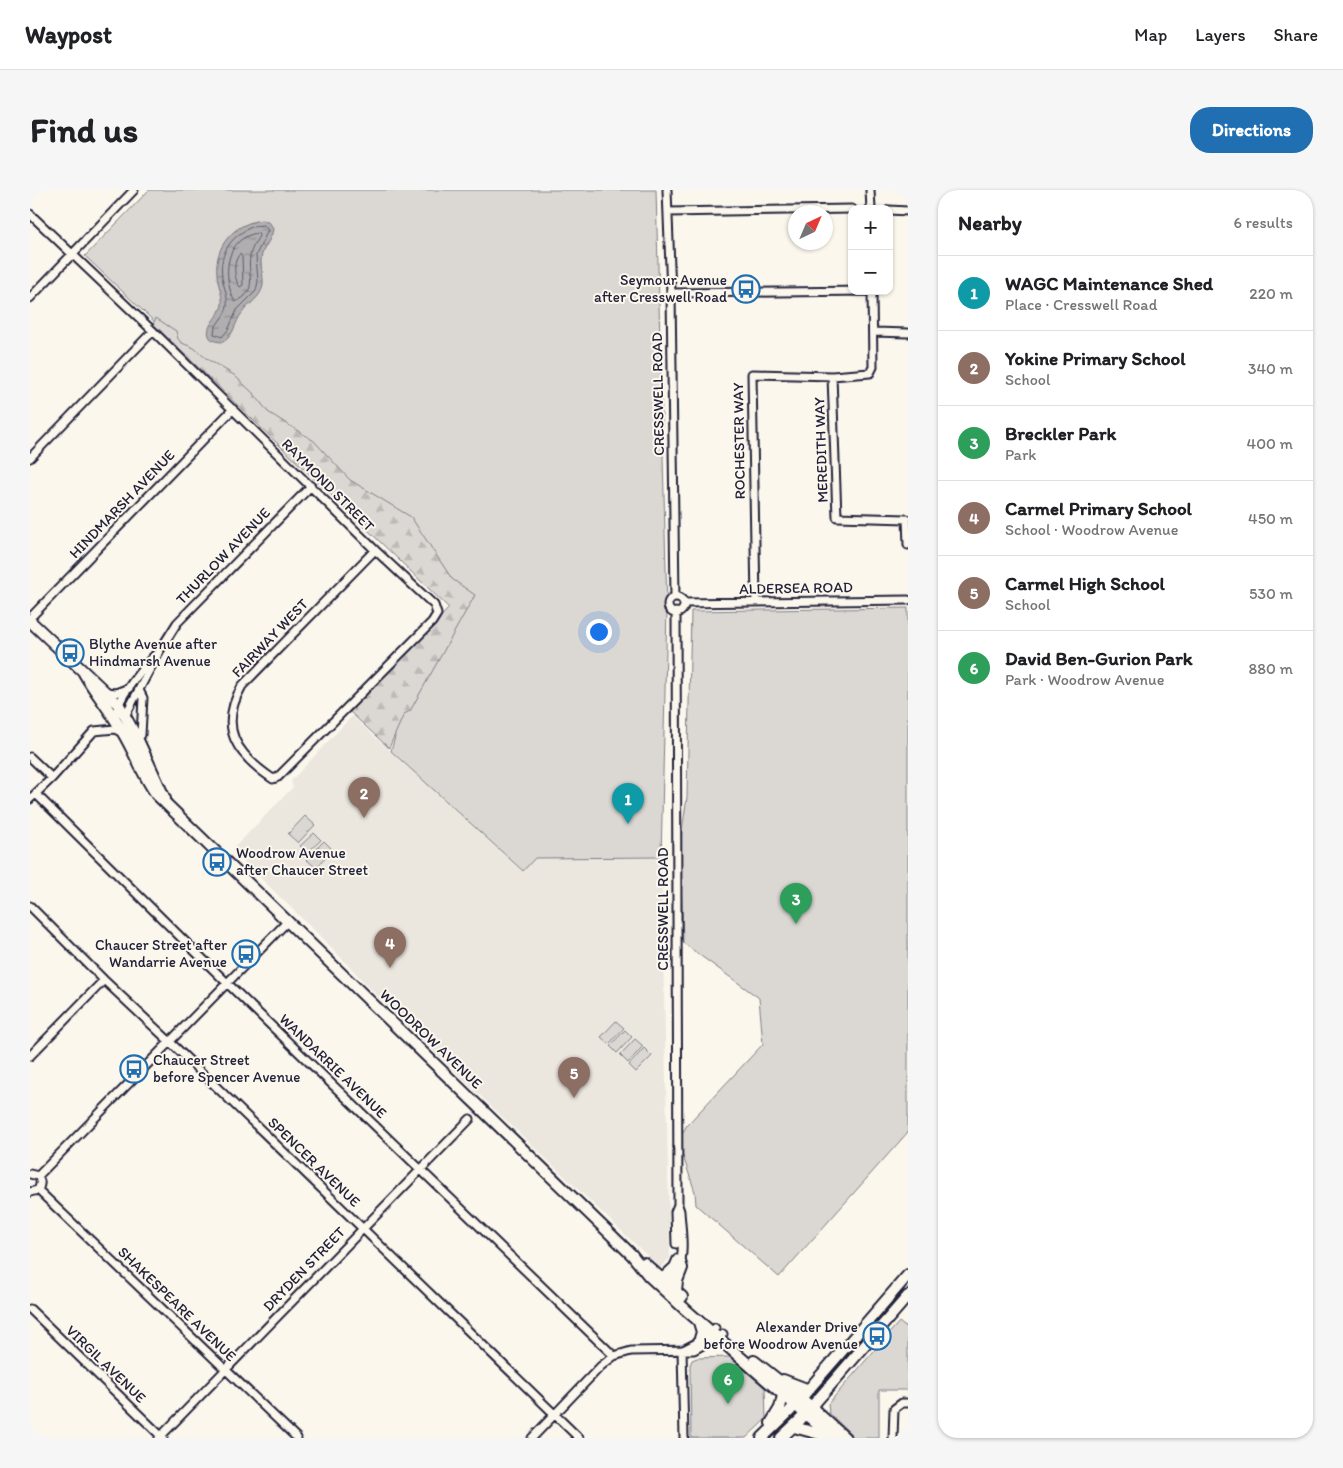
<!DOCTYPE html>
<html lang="en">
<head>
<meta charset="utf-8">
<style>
  body { margin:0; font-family:Itim,sans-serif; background:#f6f6f6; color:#202124 }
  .controls { position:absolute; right:15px; top:15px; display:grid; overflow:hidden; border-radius:10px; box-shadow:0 1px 4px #0004 }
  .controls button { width:45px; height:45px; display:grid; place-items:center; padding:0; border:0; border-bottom:1px solid #e0e0e0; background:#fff; color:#202124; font:25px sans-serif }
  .compass { position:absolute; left:758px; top:15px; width:45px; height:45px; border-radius:50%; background:#fff; box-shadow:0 1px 4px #0004; rotate:44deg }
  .you { position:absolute; left:568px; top:441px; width:18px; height:18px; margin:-12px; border:4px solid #fff; border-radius:50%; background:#1a73e8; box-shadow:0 0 0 8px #1a73e833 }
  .badge { display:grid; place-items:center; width:32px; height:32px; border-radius:50%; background:#1f6fb2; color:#fff; font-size:16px; font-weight:700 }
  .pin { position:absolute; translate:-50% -41px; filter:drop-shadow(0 1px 2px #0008) }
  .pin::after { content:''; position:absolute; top:26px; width:18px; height:15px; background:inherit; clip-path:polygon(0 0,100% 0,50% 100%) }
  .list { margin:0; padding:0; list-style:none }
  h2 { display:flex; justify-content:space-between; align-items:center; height:65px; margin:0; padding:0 20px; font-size:21px }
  h2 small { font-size:16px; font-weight:400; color:#757577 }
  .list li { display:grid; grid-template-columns:32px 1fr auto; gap:15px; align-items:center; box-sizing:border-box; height:75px; padding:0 20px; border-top:1px solid #e0e0e0 }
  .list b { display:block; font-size:19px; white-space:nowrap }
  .list p { margin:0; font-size:16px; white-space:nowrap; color:#757577 }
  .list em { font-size:16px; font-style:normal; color:#757577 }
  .map { position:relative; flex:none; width:878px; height:1248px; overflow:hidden; border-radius:20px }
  header { display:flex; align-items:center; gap:30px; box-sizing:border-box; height:70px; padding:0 25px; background:#fff; border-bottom:1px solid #e0e0e0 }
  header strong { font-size:24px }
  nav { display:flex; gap:28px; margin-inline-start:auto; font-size:18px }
  .intro { display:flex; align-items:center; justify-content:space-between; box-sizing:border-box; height:120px; padding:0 30px }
  h1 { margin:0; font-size:35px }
  .button { padding:12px 22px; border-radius:20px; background:#1f6fb2; color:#fff; font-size:18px; font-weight:700 }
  main { display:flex; gap:30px; padding:0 30px }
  aside { flex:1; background:#fff; border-radius:20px; box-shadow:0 1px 4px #0004 }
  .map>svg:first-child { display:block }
  .built { fill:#ebe7df }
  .green { fill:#dbd8d3; stroke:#7e7d87 }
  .forest { fill:url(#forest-firs); stroke:#7e7d87 }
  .water { fill:url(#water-ripples); stroke:#787681 }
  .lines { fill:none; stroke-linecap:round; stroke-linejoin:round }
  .shore { stroke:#5b5a6a; stroke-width:1 }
  .street-casing { stroke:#22223b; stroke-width:11 }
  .primary-casing { stroke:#22223b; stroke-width:14 }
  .street { stroke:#fbf7ec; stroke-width:7 }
  .primary { stroke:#fbf7ec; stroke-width:10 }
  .labels { text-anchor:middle; stroke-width:4; stroke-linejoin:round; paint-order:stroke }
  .poi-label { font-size:15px; fill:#22223b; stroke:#fbf7ec; text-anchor:end }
  .street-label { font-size:15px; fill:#22223b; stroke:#fbf7ec }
</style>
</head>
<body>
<header>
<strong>Waypost</strong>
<nav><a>Map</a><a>Layers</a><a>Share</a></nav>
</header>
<div class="intro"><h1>Find us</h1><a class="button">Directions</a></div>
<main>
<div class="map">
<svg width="878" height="1248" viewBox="0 0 878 1248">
  <defs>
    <pattern id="forest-firs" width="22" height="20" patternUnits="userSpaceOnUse" patternTransform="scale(1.25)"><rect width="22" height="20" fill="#dbd8d3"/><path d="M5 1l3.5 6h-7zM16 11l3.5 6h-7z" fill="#bcb9b6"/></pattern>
    <pattern id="water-ripples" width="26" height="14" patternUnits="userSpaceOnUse" patternTransform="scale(1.25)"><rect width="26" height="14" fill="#b1aeb0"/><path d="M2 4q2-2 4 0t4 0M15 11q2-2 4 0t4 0" fill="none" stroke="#908d90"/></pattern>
  </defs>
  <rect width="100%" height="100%" fill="#fbf7ec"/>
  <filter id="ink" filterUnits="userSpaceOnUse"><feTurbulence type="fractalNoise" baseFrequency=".02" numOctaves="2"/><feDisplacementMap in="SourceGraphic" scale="10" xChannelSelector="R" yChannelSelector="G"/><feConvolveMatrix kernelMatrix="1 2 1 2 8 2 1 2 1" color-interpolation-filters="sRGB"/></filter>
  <g filter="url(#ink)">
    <path class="built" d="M322,526L492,681L505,668L631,667L640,1068L630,1078L361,820L294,750L202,660L263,597L261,591Z"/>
    <path class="green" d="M119,0H626L637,418L631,667L505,668L493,681L361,561L365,547L361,531L427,418L55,66Z
      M878,418V942L749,1087L666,1015L665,1002L648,951L657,935L733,854L729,808L653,753L650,655L657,607L661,421Z
      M275,626L285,635L268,653L258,644Z
      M284,643L291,650L277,663L270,656Z
      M294,651L303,660L286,678L276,669Z
      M586,831L594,838L579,854L571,847Z
      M595,840L602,847L587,863L580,856Z
      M605,849L613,856L598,873L590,865Z
      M614,858L622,866L606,882L599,875Z
      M869,1132L878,1139V1200H849V1248H825L799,1223L798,1214Z
      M699,1167L735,1198L736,1229L716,1248H661L660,1175L662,1170L667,1168Z"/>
    <path class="forest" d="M126,128L146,141L148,149L152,153L164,158L177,169L204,185L225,205L238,222L284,251L320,290L381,327L422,389L445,405L380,521L374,524L359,558L320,522L419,418L123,134Z"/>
    <path class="water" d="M232,30L240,33L243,39C242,49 235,55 232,64C229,74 234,85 233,95C231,108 219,113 212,123C204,133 205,145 193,152C188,152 181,151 179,146C175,134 191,125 192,114C193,104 187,94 187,84C184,56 204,33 232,30Z"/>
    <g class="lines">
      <path class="shore" d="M224,36L234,35L238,40L226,65L228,91L226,101L207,120L198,140L192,147L184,144C184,133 196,127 197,116C198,107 195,100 193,92C187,66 199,46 224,36Z
        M228,43L229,46C225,53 221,59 220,67C217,86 229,102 205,112C192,88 194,47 228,43Z
        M210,64L212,66L213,95L210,97C204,90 202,71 210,64Z"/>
      <g class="street-casing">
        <path id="street" d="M637,0L641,103L645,407
          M840,0L841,19
          M859,20L878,21
          M638,22L822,19
          M0,24L123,141L345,360L404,415L407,424L402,432L248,587L243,589C206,564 188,538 212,496L345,360
          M641,103L837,101
          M0,108L104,0
          M844,142L878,143
          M802,186L807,327L877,329L878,355
          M0,268L123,141
          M638 415a8 8 0 1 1 16 0a8 8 0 1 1-16 0Z
          M726,412L722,184L802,186L840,183L843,177L842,101
          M654,413L878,410
          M0,428L203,219
          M76,502L86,503L99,498
          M95,526L130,460L147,433L281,296
          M86,530C86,527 85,522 87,519C93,502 113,477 126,464
          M107,548L111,545L113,508L109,500
          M0,567L22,588
          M6,604L197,793L584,1166
          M0,609L22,588L64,541L85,539L93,543
          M0,716L74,790L139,851L549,1248
          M0,866L74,790
          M0,984L8,986C11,991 11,994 8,1000L0,1002
          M8,986L257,732
          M8,1000L267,1248
          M646,1054L645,1022L648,1015
          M628,1091L644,1076L647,1069
          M634,1096C639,1091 646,1084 649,1077C655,1063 651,1037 650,1021L648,1015L646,422
          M0,1119L133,1248
          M652,1160L654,1248
          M653,1160L676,1148L685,1138
          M129,1248L440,929
          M502,1248L571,1176L584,1166L601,1161L664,1160L693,1144
          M863,1248L864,1219L872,1213H878"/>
      </g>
      <g class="primary-casing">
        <path id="primary" d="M0,431L89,515L107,548L135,609
          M54,483C66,504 82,522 93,543C105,563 113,586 127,605L602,1065L618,1085L656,1120L803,1248
          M614,1073L652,1107
          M646,1101L647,1091L652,1078L650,1072
          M669,1152L672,1142L669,1132
          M724,1171L771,1208L815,1248
          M753,1190L779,1200
          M741,1233L750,1218L753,1205
          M764,1237L797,1246
          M732,1248L759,1222L878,1085
          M751,1248L770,1230L878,1106"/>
      </g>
      <use href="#street" class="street"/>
      <use href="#primary" class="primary"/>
    </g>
  </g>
  <defs>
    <g id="bus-ring" transform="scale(1.4375)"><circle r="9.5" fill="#fbf7ec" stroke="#1f6fb2" stroke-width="1.5"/><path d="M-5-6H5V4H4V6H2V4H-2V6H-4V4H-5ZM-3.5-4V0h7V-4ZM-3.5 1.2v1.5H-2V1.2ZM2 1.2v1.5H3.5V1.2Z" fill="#1f6fb2"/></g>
  </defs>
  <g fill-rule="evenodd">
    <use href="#bus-ring" x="716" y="99"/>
    <use href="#bus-ring" x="40" y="463"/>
    <use href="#bus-ring" x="187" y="672"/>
    <use href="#bus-ring" x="216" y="764"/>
    <use href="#bus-ring" x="104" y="879"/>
    <use href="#bus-ring" x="847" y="1146"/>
  </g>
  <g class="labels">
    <g class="poi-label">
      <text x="697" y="95">Seymour Avenue<tspan x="697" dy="17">after Cresswell Road</tspan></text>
      <text x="59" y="459" text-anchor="start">Blythe Avenue after<tspan x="59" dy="17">Hindmarsh Avenue</tspan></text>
      <text x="206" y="668" text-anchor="start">Woodrow Avenue<tspan x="206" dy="17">after Chaucer Street</tspan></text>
      <text x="197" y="760">Chaucer Street after<tspan x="197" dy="17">Wandarrie Avenue</tspan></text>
      <text x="123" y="875" text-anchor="start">Chaucer Street<tspan x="123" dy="17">before Spencer Avenue</tspan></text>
      <text x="828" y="1142">Alexander Drive<tspan x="828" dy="17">before Woodrow Avenue</tspan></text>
    </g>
    <g class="street-label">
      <text transform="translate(628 204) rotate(-91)" y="5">CRESSWELL ROAD</text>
      <text transform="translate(709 251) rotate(-91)" y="5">ROCHESTER WAY</text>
      <text transform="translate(791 260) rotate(-92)" y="5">MEREDITH WAY</text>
      <text transform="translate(298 295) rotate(45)" y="5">RAYMOND STREET</text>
      <text transform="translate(92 314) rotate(-46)" y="5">HINDMARSH AVENUE</text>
      <text transform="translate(193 366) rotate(-46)" y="5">THURLOW AVENUE</text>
      <text transform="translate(766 398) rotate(-1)" y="5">ALDERSEA ROAD</text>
      <text transform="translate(240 448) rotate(-46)" y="5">FAIRWAY WEST</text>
      <text transform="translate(633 719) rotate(-90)" y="5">CRESSWELL ROAD</text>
      <text transform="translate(401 849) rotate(44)" y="5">WOODROW AVENUE</text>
      <text transform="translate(303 876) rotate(44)" y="5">WANDARRIE AVENUE</text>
      <text transform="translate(284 972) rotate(44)" y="5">SPENCER AVENUE</text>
      <text transform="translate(274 1079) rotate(-46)" y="5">DRYDEN STREET</text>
      <text transform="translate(147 1114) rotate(44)" y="5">SHAKESPEARE AVENUE</text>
      <text transform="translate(76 1174) rotate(44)" y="5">VIRGIL AVENUE</text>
    </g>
  </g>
</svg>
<div class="controls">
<button>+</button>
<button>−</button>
</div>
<svg class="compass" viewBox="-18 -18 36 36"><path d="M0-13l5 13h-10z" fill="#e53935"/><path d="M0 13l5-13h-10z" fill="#757577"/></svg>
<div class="you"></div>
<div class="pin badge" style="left:598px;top:634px;background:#0f9aa8">1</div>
<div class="pin badge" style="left:334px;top:628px;background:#8d6e63">2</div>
<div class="pin badge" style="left:766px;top:734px;background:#2e9e5b">3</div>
<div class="pin badge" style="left:360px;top:778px;background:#8d6e63">4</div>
<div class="pin badge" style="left:544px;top:908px;background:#8d6e63">5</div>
<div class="pin badge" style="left:698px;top:1214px;background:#2e9e5b">6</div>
</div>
<aside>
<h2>Nearby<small>6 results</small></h2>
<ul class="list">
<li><span class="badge" style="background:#0f9aa8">1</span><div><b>WAGC Maintenance Shed</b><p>Place · Cresswell Road</p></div><em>220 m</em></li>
<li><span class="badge" style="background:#8d6e63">2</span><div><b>Yokine Primary School</b><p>School</p></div><em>340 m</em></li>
<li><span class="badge" style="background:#2e9e5b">3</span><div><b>Breckler Park</b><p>Park</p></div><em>400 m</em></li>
<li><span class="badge" style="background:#8d6e63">4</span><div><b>Carmel Primary School</b><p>School · Woodrow Avenue</p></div><em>450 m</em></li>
<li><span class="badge" style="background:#8d6e63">5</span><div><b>Carmel High School</b><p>School</p></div><em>530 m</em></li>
<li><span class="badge" style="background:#2e9e5b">6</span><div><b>David Ben-Gurion Park</b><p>Park · Woodrow Avenue</p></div><em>880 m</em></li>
</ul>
</aside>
</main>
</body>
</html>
